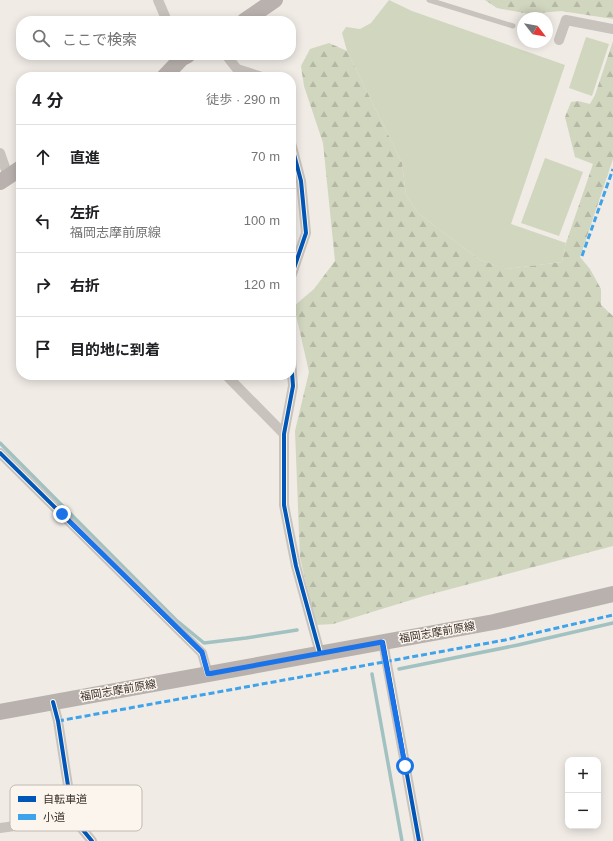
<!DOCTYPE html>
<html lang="ja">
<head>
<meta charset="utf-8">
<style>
  body { margin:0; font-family:Arial,"Noto Sans JP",sans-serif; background:#f2f2f2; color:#202124 }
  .controls { position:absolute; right:12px; bottom:12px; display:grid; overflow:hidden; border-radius:8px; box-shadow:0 2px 10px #0003 }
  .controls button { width:36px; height:36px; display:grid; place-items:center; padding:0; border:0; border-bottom:1px solid #e0e0e0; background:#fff; color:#202124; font:20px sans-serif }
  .compass { position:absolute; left:517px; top:12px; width:36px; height:36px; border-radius:50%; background:#fff; box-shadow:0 2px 10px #0003; rotate:121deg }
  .stop { position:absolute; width:12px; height:12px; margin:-9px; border:3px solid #1a73e8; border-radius:50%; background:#fff }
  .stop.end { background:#1a73e8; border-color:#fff; box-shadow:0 1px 4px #0008 }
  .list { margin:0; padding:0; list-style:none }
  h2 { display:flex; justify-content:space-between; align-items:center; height:52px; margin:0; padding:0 16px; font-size:17px }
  h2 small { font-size:13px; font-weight:400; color:#757577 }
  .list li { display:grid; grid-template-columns:26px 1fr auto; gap:12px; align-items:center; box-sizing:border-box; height:64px; padding:0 16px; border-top:1px solid #e0e0e0 }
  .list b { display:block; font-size:15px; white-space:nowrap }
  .list p { margin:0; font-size:13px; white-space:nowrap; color:#757577 }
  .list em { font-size:13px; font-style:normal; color:#757577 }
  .icon { flex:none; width:22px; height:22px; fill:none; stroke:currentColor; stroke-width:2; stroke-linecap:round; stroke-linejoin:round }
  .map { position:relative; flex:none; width:613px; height:841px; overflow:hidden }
  .search { position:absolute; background:#fff; box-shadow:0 2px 10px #0003; left:16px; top:16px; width:280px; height:44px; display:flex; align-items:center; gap:10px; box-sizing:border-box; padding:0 14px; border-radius:16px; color:#757577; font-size:15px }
  .panel { position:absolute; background:#fff; box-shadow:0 2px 10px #0003; left:16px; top:72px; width:280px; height:308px; border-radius:16px }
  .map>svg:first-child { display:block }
  .grass { fill:#d1d6bf }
  .forest { fill:url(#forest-firs) }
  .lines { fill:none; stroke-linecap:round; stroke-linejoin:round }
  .stream { stroke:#a1c2c1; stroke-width:3.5 }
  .service { stroke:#c9c3be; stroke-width:5 }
  .minor { stroke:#c9c3be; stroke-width:10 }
  .primary { stroke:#b8b1ad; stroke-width:16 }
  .quiet { stroke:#3fa3eb; stroke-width:3; stroke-dasharray:6 3; stroke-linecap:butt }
  .cycleway-casing { stroke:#fbf5ee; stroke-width:6 }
  .cycleway { stroke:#0057b8; stroke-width:4 }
  .route { stroke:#1a73e8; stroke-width:5 }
  .labels { text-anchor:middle; stroke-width:3; stroke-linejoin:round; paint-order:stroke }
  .street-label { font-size:11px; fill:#3b302b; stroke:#fbf5ee }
  .key { fill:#fbf5ee; stroke:#c1bab4; stroke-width:1 }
  .key-label { font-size:11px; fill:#3b302b }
</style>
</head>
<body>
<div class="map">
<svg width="613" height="841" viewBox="0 0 613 841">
  <defs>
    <pattern id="forest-firs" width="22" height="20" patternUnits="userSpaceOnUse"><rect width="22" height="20" fill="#d1d6bf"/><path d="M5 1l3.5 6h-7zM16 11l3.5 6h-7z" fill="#b4b8a4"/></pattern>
  </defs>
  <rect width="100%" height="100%" fill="#f0ebe5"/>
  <path class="grass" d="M389,0L412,11L565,65L511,224L566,243L562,262L506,269L480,260L419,214L406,195L402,163L347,51L342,33L346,27L360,29L371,23Z
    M586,37L609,44L592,96L569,88Z
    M545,158L583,172L559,236L521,223Z"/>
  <path class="forest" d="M485,0H613V19L561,11L529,14L497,8Z
    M613,41V159L580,257L590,269L601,289V305L613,316V546L424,596L333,624L316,625L300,558L295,431L309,372L294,306L314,289L335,261L323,143L304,86L301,66L310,49L329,43L347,51L402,163L406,195L419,214L480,260L507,269L562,262L566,243L593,164L575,157L565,117L571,102L578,101L590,104L595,95Z"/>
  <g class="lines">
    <path class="stream" d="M0,443L176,620L204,643L246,638L297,630
      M399,669L518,645L613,623
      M372,674L402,841"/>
    <path class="service" d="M429,0L513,26"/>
    <path class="minor" d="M158,0L167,21
      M559,40L566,20L613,29
      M226,55L237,69L262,77
      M291,143L301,181L306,233L291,277
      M0,153L8,176
      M291,359L293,386L284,434V505L296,566L320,653
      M226,375L284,434
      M0,453L202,653L208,674
      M383,642L419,841
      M53,702L58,721L73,818L92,841
      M0,828L73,818"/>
    <path class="primary" d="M244,21L275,0
      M164,77L182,58L188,55
      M0,182L21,168
      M0,712L494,622L613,594"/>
    <path class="quiet" d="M582,256L613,169
      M58,721L505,640L613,615"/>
    <g class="cycleway-casing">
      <path id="cycleway" d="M291,143L301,181L306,233L291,277
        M291,359L293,386L284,434V505L296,566L320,653
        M0,453L202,653L208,674
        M383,642L419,841
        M53,702L58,721L73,818L92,841"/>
    </g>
    <use href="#cycleway" class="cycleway"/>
  </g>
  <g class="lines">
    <path class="route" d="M62,514L202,652L208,674L382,642L405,766"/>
  </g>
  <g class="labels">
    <g class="street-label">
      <text transform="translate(437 632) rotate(-10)" y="4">福岡志摩前原線</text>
      <text transform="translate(118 690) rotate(-10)" y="4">福岡志摩前原線</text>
    </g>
  </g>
  <rect x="10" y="785" width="132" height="46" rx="6" class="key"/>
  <rect x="18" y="796" width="18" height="6" fill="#0057b8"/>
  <rect x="18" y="814" width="18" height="6" fill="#3fa3eb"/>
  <g class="key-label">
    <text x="43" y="803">自転車道</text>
    <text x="43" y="821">小道</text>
  </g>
</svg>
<div class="controls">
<button>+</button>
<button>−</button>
</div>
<svg class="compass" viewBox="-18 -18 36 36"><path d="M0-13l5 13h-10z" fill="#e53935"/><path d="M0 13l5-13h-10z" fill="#757577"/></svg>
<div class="stop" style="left:405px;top:766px"></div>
<div class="stop end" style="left:62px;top:514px"></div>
<div class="search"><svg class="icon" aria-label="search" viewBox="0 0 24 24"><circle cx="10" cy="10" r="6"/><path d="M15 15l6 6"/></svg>ここで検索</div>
<section class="panel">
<h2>4 分<small>徒歩 · 290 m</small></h2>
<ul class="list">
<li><svg class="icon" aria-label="ahead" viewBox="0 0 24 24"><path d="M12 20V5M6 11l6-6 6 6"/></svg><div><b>直進</b></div><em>70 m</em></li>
<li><svg class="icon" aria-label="left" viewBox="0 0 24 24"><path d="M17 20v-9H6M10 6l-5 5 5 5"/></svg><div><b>左折</b><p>福岡志摩前原線</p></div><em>100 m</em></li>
<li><svg class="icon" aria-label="right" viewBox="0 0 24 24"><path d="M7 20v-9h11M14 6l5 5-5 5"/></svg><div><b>右折</b></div><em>120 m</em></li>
<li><svg class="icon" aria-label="arrive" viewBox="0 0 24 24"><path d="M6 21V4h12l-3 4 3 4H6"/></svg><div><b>目的地に到着</b></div></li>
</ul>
</section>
</div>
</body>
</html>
